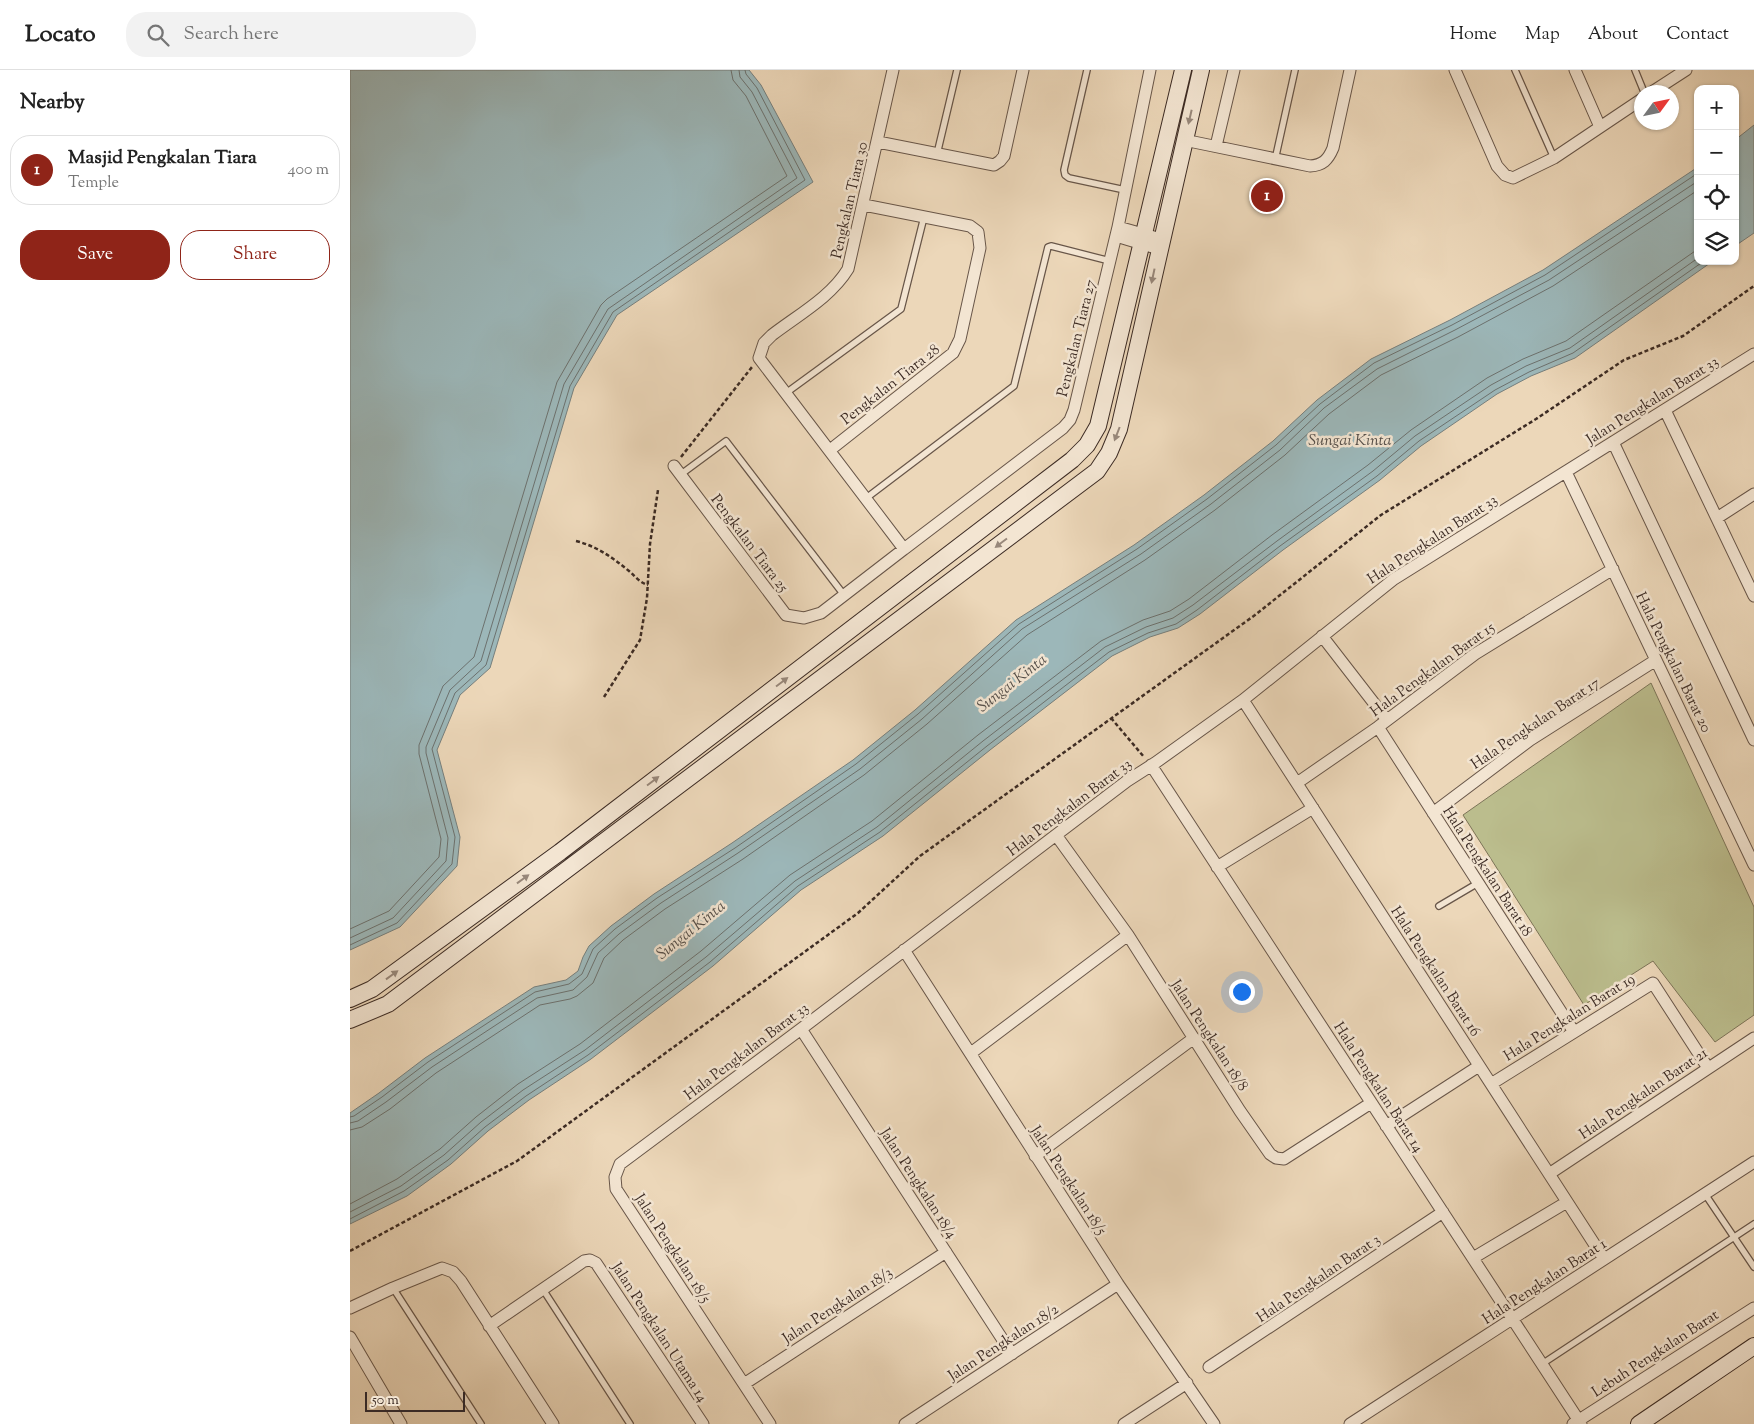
<!DOCTYPE html>
<html lang="en">
<head>
<meta charset="utf-8">
<style>
  body { margin:0; font-family:"Sorts Mill Goudy",serif; background:#f2f2f2; color:#222 }
  .controls { position:absolute; right:15px; top:15px; display:grid; overflow:hidden; border-radius:10px; box-shadow:0 1px 4px #0004 }
  .controls button { width:45px; height:45px; display:grid; place-items:center; padding:0; border:0; border-bottom:1px solid #e0e0e0; background:#fff; color:#222; font:25px sans-serif }
  .compass { position:absolute; left:1284px; top:15px; width:45px; height:45px; border-radius:50%; background:#fff; box-shadow:0 1px 4px #0004; rotate:57deg }
  .scale { position:absolute; left:15px; bottom:12px; width:100px; box-sizing:border-box; padding-left:5px; border:2px solid #3c2b24; border-top:0; font-size:14px; line-height:18px; white-space:nowrap; color:#3c2b24; -webkit-text-stroke:4px #f3e5d2; paint-order:stroke }
  .you { position:absolute; left:891px; top:921px; width:18px; height:18px; margin:-12px; border:4px solid #fff; border-radius:50%; background:#1a73e8; box-shadow:0 0 0 8px #1a73e833 }
  .badge { display:grid; place-items:center; width:32px; height:32px; border-radius:50%; background:#8f2418; color:#fff; font-size:16px; font-weight:700 }
  .pin { position:absolute; translate:-50% -50%; border:2px solid #fff; box-shadow:0 1px 5px #0006 }
  .list { margin:0; padding:0; list-style:none }
  h2 { display:flex; justify-content:space-between; align-items:center; height:65px; margin:0; padding:0 20px; font-size:21px }
  h2 small { font-size:16px; font-weight:400; color:#767676 }
  .list li { display:grid; grid-template-columns:32px 1fr auto; gap:15px; align-items:center; box-sizing:border-box; height:70px; margin:0 10px 10px; padding:0 10px; border:1px solid #e0e0e0; border-radius:20px }
  .list b { display:block; font-size:19px; white-space:nowrap }
  .list p { margin:0; font-size:16px; white-space:nowrap; color:#767676 }
  .list em { font-size:16px; font-style:normal; color:#767676 }
  .actions { display:flex; gap:10px; padding:15px 20px }
  .actions a { flex:1; padding:11px 0; border:1px solid #8f2418; border-radius:20px; text-align:center; font-size:18px; color:#8f2418 }
  .actions .main { background:#8f2418; color:#fff }
  .icon { flex:none; width:28px; height:28px; fill:none; stroke:currentColor; stroke-width:2; stroke-linecap:round; stroke-linejoin:round }
  .map { position:relative; flex:none; width:1404px; height:1354px; overflow:hidden }
  header { display:flex; align-items:center; gap:30px; box-sizing:border-box; height:70px; padding:0 25px; background:#fff; border-bottom:1px solid #e0e0e0 }
  header strong { font-size:24px }
  nav { display:flex; gap:28px; margin-inline-start:auto; font-size:18px }
  .search { width:350px; height:45px; background:#f2f2f2; display:flex; align-items:center; gap:12px; box-sizing:border-box; padding:0 18px; border-radius:20px; color:#767676; font-size:19px }
  main { display:flex }
  aside { flex:1; background:#fff }
  .map>svg:first-child { display:block }
  .green { fill:#bbbd8d; stroke:#7c7458 }
  .water { fill:#9cb7b9; stroke:#767f7d }
  .lines { fill:none; stroke-linecap:round; stroke-linejoin:round }
  .shore { stroke:#6c716e; stroke-width:1 }
  .lane-casing { stroke:#685649; stroke-width:8 }
  .street-casing { stroke:#685649; stroke-width:13 }
  .secondary-casing { stroke:#3c2b24; stroke-width:18 }
  .path { stroke:#3c2b24; stroke-width:2.5; stroke-dasharray:4 2.5; stroke-linecap:butt }
  .lane { stroke:#f3e5d2; stroke-width:5.5 }
  .street { stroke:#f3e5d2; stroke-width:11 }
  .secondary { stroke:#f3e5d2; stroke-width:16 }
  .oneway { fill:#98887b }
  .labels { text-anchor:middle; stroke-width:5; stroke-linejoin:round; paint-order:stroke }
  .street-label { font-size:15px; fill:#3c2b24; stroke:#f3e5d2 }
  .water-label { font-size:16px; font-style:italic; fill:#544e49; stroke:#f3e5d2 }
</style>
</head>
<body>
<header>
<strong>Locato</strong>
<div class="search"><svg class="icon" aria-label="search" viewBox="0 0 24 24"><circle cx="10" cy="10" r="6"/><path d="M15 15l6 6"/></svg>Search here</div>
<nav><a>Home</a><a>Map</a><a>About</a><a>Contact</a></nav>
</header>
<main>
<aside>
<h2>Nearby<small></small></h2>
<ul class="list">
<li><span class="badge">1</span><div><b>Masjid Pengkalan Tiara</b><p>Temple</p></div><em>400 m</em></li>
</ul>
<div class="actions"><a class="main">Save</a><a>Share</a></div>
</aside>
<div class="map">
<svg width="1404" height="1354" viewBox="0 0 1404 1354">
  <rect width="100%" height="100%" fill="#ecd7b9"/>
  <filter id="stains"><feTurbulence type="fractalNoise" baseFrequency=".004" numOctaves="4"/><feColorMatrix values="0 0 0 0 .2 0 0 0 0 .09 0 0 0 0 .02 0 0 0 .5 -.17"/></filter>
  <radialGradient id="worn" r=".72"><stop offset=".6" stop-color="#630" stop-opacity="0"/><stop offset="1" stop-color="#630" stop-opacity=".3"/></radialGradient>
  <path class="green" d="M1301,613L1404,837V945L1365,972L1303,891L1234,935L1113,745Z"/>
  <path class="water" d="M0,0H399L411,15L463,112L267,245L224,318L140,598L110,625L87,680L110,767L107,796L50,857L0,880Z
    M1404,55V163L1385,176V70Z
    M1348,97V191H1363L1225,288L1181,306L1147,324L1071,376L1030,410L933,480L850,544L828,558L800,567L762,586L640,680L533,766L451,820L363,896L241,989L179,1030L138,1061L101,1094L57,1126L0,1154V1043L29,1023L75,988L184,917L216,910L228,901L233,887L239,876L261,856L304,824L382,773L503,690L565,640L666,550L784,475L854,425L923,371L967,330L1021,289L1100,250L1193,200Z"/>
  <g class="lines">
    <path class="shore" d="M0,859L39,841L89,787L91,769L69,684V675L93,616L124,587L207,312L251,235L257,229L437,106L396,26L383,10L381,0
      M0,868L43,848L96,791L98,768L76,683V677L100,620L131,591L214,314L258,239L447,108L402,22L390,7L389,0
      M0,875L47,853L102,794L105,767L82,679L105,623L136,595L220,316L263,242L455,110L407,18L396,4L395,0
      M0,1047L4,1046L32,1027L78,992L185,922L219,914L232,904L243,879L265,859L307,828L385,778L506,694L568,644L669,554L787,479L857,429L926,375L970,334L1024,293L1102,255L1195,205L1348,103
      M0,1053L8,1051L36,1032L82,997L187,928L223,920L237,907L248,883L269,864L311,833L388,783L510,699L572,649L672,559L791,484L861,434L930,380L974,338L1027,299L1105,260L1199,210L1348,111
      M0,1060L12,1057L40,1039L86,1003L190,935L220,929L227,926L243,913L254,888L273,870L315,839L393,789L514,705L577,654L677,565L795,490L865,440L935,385L979,344L1031,305L1108,267L1203,216L1348,120
      M0,1134L47,1109L90,1079L126,1047L168,1014L230,974L351,881L440,805L522,751L628,665L751,571L793,550L820,541L839,529L922,465L1018,395L1061,360L1137,308L1173,289L1216,271L1348,179
      M0,1142L51,1116L94,1085L131,1052L173,1020L235,980L356,887L445,811L527,757L633,671L755,577L796,557L823,548L843,535L927,471L1023,401L1065,366L1141,315L1176,296L1220,278L1348,188
      M0,1149L54,1121L98,1090L135,1057L176,1026L238,985L360,892L448,816L530,762L637,676L759,582L798,563L826,554L847,540L930,476L1027,406L1069,371L1145,320L1179,302L1223,283L1354,191"/>
    <g class="lane-casing">
      <path id="lane" d="M737,0L714,100L715,105L719,108L775,120
        M1165,0L1204,88
        M1285,0L1294,22
        M587,84L607,0
        M925,90L945,0
        M436,323L551,239L574,147
        M330,405L376,371L494,525
        M515,429L664,316L698,177L701,176L760,191
        M1089,836L1128,813
        M1355,1124L1404,1197
        M43,1218L131,1354
        M192,1218L280,1354
        M1192,1294L1404,1154"/>
    </g>
    <g class="street-casing">
      <path id="street" d="M543,0L498,199C481,227 448,245 422,265L414,273L409,288L554,479L713,358L720,350L724,340L768,157L800,0
        M1105,0L1147,96L1155,105L1163,108L1204,88L1292,29
        M1225,0L1250,57
        M1302,22L1336,0
        M834,70L960,96C973,95 978,90 983,78L1000,0
        M528,72L644,95L650,91L654,86L673,0
        M866,76L884,0
        M768,157L811,169
        M766,166L809,179
        M1315,340L1404,526
        M1263,372L1404,670
        M480,380L603,283L610,269L630,178L628,162L620,156L514,135
        M324,396L436,545L454,548L471,543L554,479
        M1216,402L1404,795
        M1367,448L1404,424
        M972,566L1037,650
        M893,630L1254,1189
        M1028,657L1224,962
        M801,695L1231,1354
        M947,713L1028,657L1125,584L1263,499
        M1083,743L1180,670L1306,590
        M706,765L778,865L890,1041L920,1084L926,1088L934,1089L1021,1033
        M867,797L963,738
        M554,880L768,1214L864,1354
        M451,959L662,1284
        M621,983L778,865
        M1141,1014L1303,913L1358,998
        M1036,1056L1129,996
        M685,1086L844,968
        M1199,1104L1404,968
        M1123,1188L1217,1132
        M0,1238L43,1218L92,1198L103,1202L111,1211L203,1354
        M139,1256L234,1191L240,1190L246,1193L353,1354
        M0,1267L51,1354
        M859,1297L1093,1142
        M394,1314L596,1182
        M420,1354L266,1119L265,1107L270,1094L451,959L777,711L805,693L893,630L1044,509L1404,284
        M555,1354L768,1214
        M774,1354L837,1313
        M1000,1354L1404,1092
        M1223,1354L1404,1238"/>
    </g>
    <g class="secondary-casing">
      <path id="secondary" d="M0,929L22,919L210,782L722,390L737,375L748,356L833,0
        M0,950L38,934L747,401L759,383L769,359L851,0
        M1289,1354L1404,1276"/>
    </g>
    <path class="path" d="M331,387L402,297
      M226,471C246,476 262,487 279,501C285,506 290,513 298,515
      M254,627L290,570L297,528L300,474L308,420
      M761,648L794,687
      M0,1181L167,1091L508,843L570,786L905,545L1031,445L1186,349L1274,290L1333,266L1404,216"/>
    <use href="#lane" class="lane"/>
    <use href="#street" class="street"/>
    <use href="#secondary" class="secondary"/>
  </g>
  <defs><path id="oneway-solid" d="M-6-.8H1V-3.2L6.5 0L1 3.2V.8H-6Z" transform="scale(1.25)"/></defs>
  <g class="oneway">
    <use href="#oneway-solid" transform="translate(840 47) rotate(103)"/>
    <use href="#oneway-solid" transform="translate(803 206) rotate(102)"/>
    <use href="#oneway-solid" transform="translate(767 364) rotate(111)"/>
    <use href="#oneway-solid" transform="translate(651 473) rotate(143)"/>
    <use href="#oneway-solid" transform="translate(432 612) rotate(-37)"/>
    <use href="#oneway-solid" transform="translate(303 711) rotate(-37)"/>
    <use href="#oneway-solid" transform="translate(173 809) rotate(-36)"/>
    <use href="#oneway-solid" transform="translate(42 905) rotate(-36)"/>
  </g>
  <g class="labels">
    <g class="street-label">
      <text transform="translate(499 130) rotate(-77)" y="5">Pengkalan Tiara 30</text>
      <text transform="translate(726 268) rotate(-76)" y="5">Pengkalan Tiara 27</text>
      <text transform="translate(540 314) rotate(-38)" y="5">Pengkalan Tiara 28</text>
      <text transform="translate(1302 330) rotate(-32)" y="5">Jalan Pengkalan Barat 33</text>
      <text transform="translate(1082 469) rotate(-33)" y="5">Hala Pengkalan Barat 33</text>
      <text transform="translate(400 473) rotate(53)" y="5">Pengkalan Tiara 25</text>
      <text transform="translate(1324 592) rotate(64)" y="5">Hala Pengkalan Barat 20</text>
      <text transform="translate(1082 599) rotate(-36)" y="5">Hala Pengkalan Barat 15</text>
      <text transform="translate(1185 653) rotate(-34)" y="5">Hala Pengkalan Barat 17</text>
      <text transform="translate(719 737) rotate(-37)" y="5">Hala Pengkalan Barat 33</text>
      <text transform="translate(1138 801) rotate(57)" y="5">Hala Pengkalan Barat 18</text>
      <text transform="translate(1086 901) rotate(57)" y="5">Hala Pengkalan Barat 16</text>
      <text transform="translate(1219 947) rotate(-32)" y="5">Hala Pengkalan Barat 19</text>
      <text transform="translate(860 965) rotate(57)" y="5">Jalan Pengkalan 18/8</text>
      <text transform="translate(396 981) rotate(-37)" y="5">Hala Pengkalan Barat 33</text>
      <text transform="translate(1029 1017) rotate(57)" y="5">Hala Pengkalan Barat 14</text>
      <text transform="translate(1293 1023) rotate(-34)" y="5">Hala Pengkalan Barat 21</text>
      <text transform="translate(719 1110) rotate(57)" y="5">Jalan Pengkalan 18/5</text>
      <text transform="translate(569 1113) rotate(57)" y="5">Jalan Pengkalan 18/4</text>
      <text transform="translate(323 1178) rotate(57)" y="5">Jalan Pengkalan 18/5</text>
      <text transform="translate(968 1208) rotate(-34)" y="5">Hala Pengkalan Barat 3</text>
      <text transform="translate(1194 1211) rotate(-33)" y="5">Hala Pengkalan Barat 1</text>
      <text transform="translate(487 1235) rotate(-33)" y="5">Jalan Pengkalan 18/3</text>
      <text transform="translate(310 1262) rotate(57)" y="5">Jalan Pengkalan Utama 14</text>
      <text transform="translate(653 1272) rotate(-33)" y="5">Jalan Pengkalan 18/2</text>
      <text transform="translate(1305 1283) rotate(-33)" y="5">Lebuh Pengkalan Barat</text>
    </g>
    <g class="water-label">
      <text x="1000" y="375">Sungai Kinta</text>
      <text transform="translate(661 612) rotate(-38)" y="6">Sungai Kinta</text>
      <text transform="translate(340 859) rotate(-39)" y="6">Sungai Kinta</text>
    </g>
  </g>
  <rect width="100%" height="100%" filter="url(#stains)"/>
  <rect width="100%" height="100%" fill="url(#worn)"/>
</svg>
<div class="controls">
<button>+</button>
<button>−</button>
<button><svg class="icon" aria-label="locate" viewBox="0 0 24 24"><circle cx="12" cy="12" r="6"/><path d="M12 2v4M12 18v4M2 12h4M18 12h4"/></svg></button>
<button><svg class="icon" aria-label="layers" viewBox="0 0 24 24"><path d="M12 4l9 5-9 5-9-5zM3 14l9 5 9-5"/></svg></button>
</div>
<svg class="compass" viewBox="-18 -18 36 36"><path d="M0-13l5 13h-10z" fill="#e53935"/><path d="M0 13l5-13h-10z" fill="#767676"/></svg>
<div class="scale">50 m</div>
<div class="you"></div>
<div class="pin badge" style="left:917px;top:126px">1</div>
</div>
</main>
</body>
</html>
